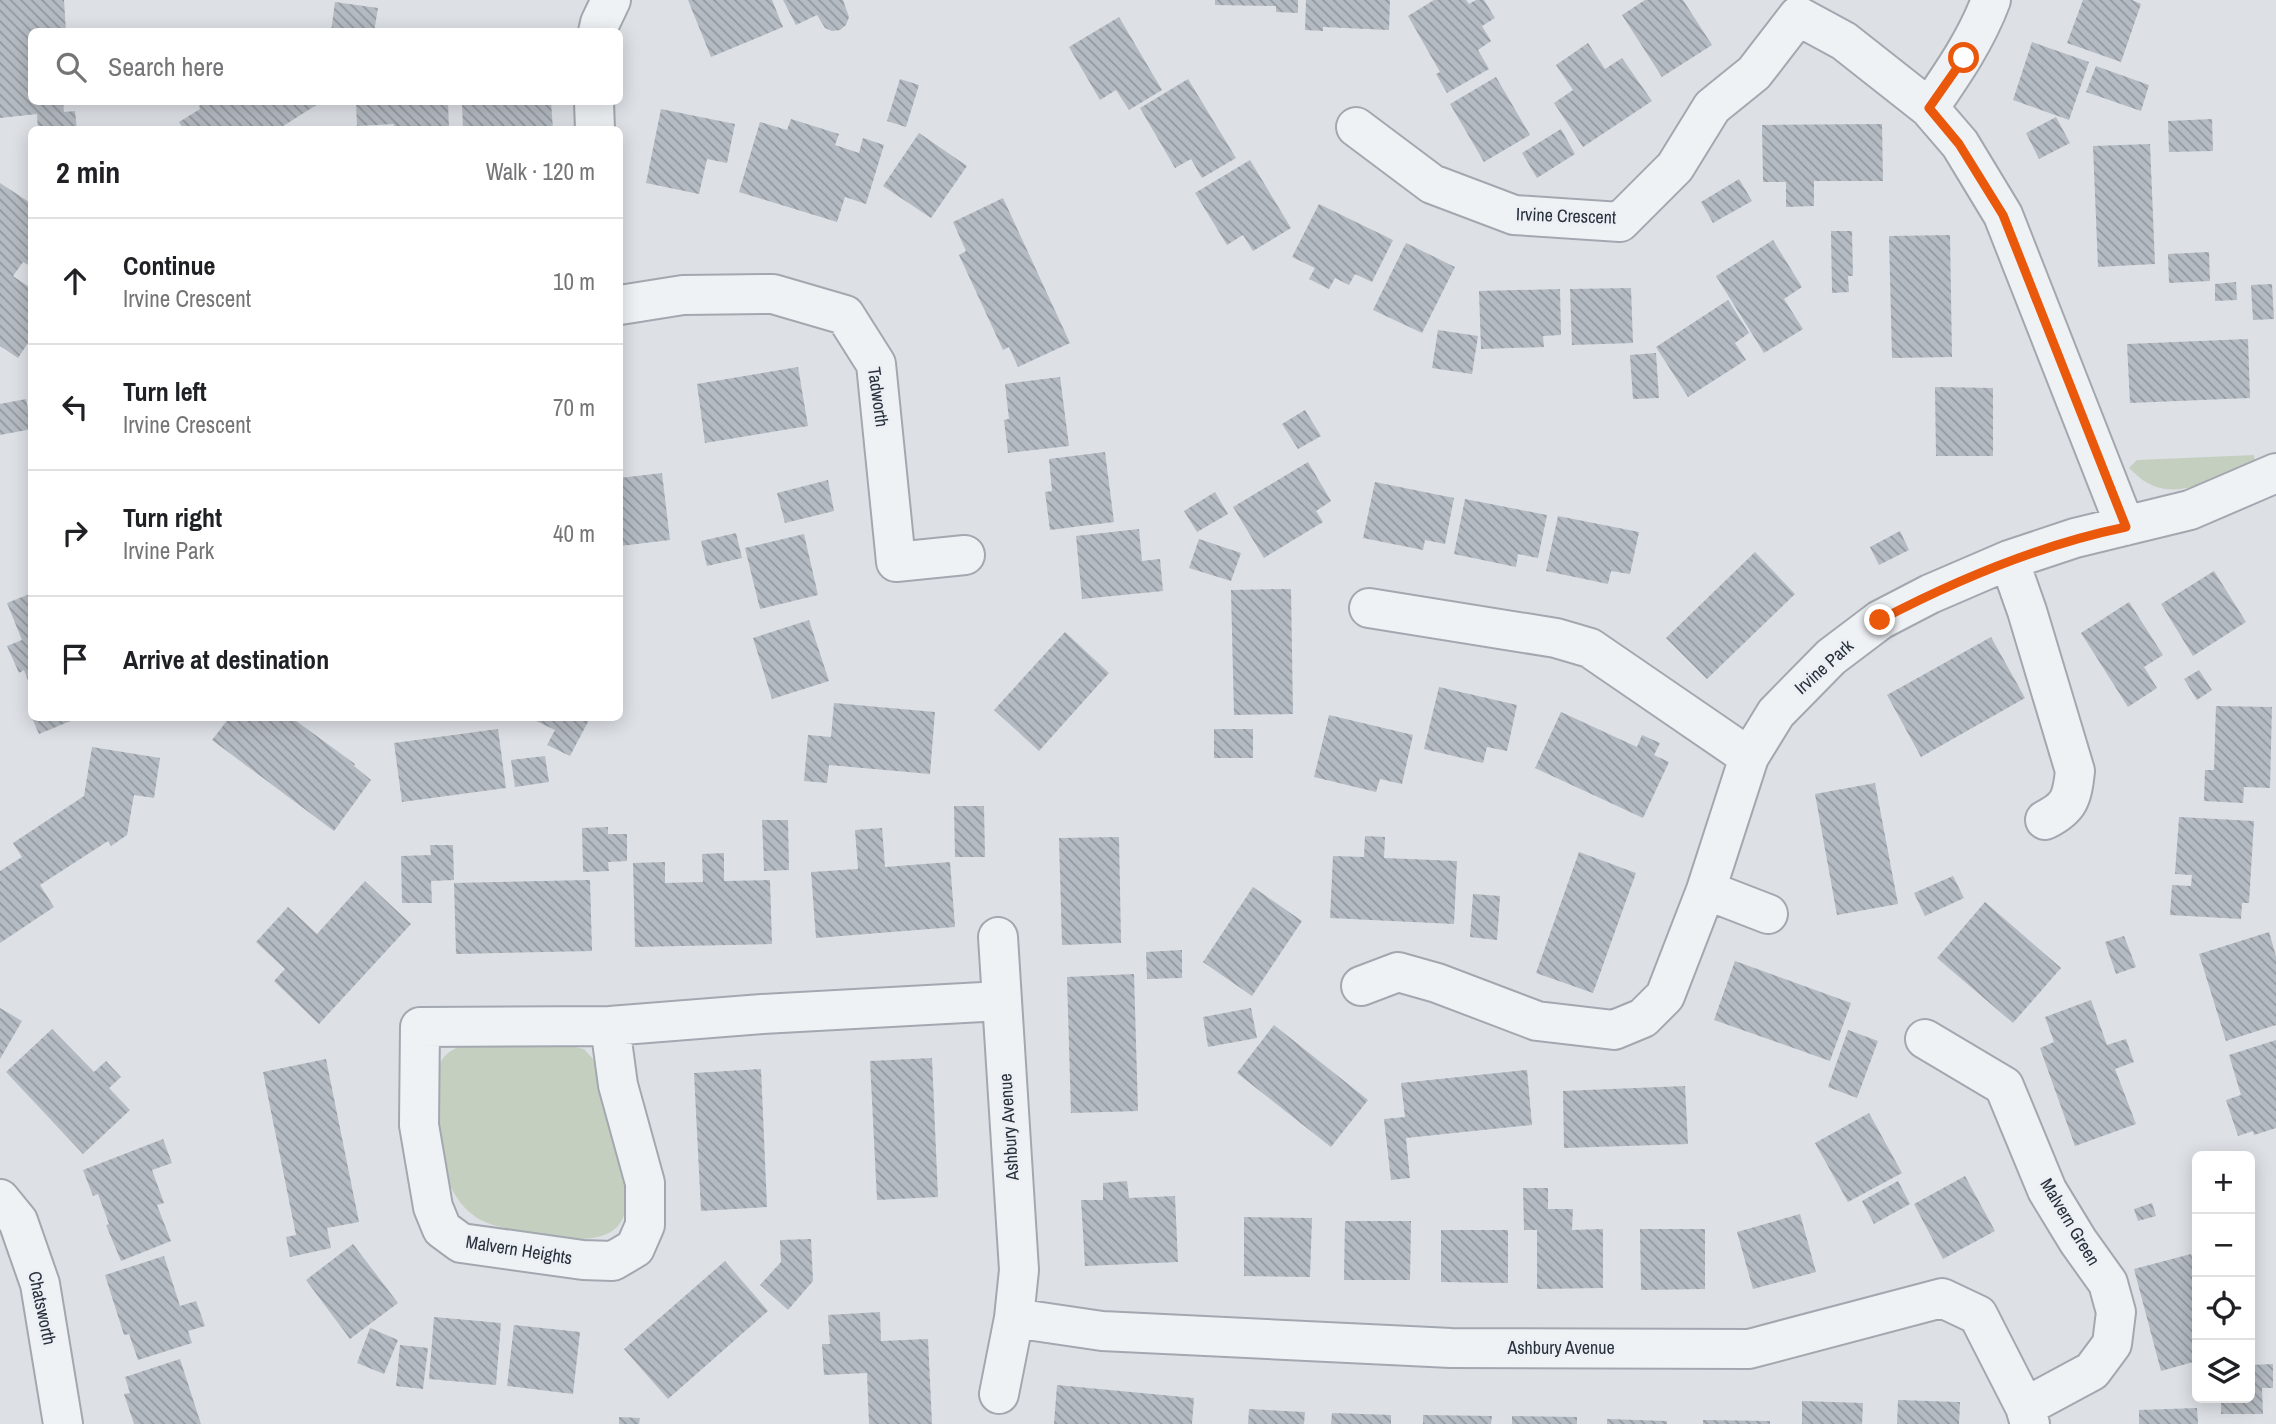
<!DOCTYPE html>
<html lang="en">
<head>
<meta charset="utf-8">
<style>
  body { margin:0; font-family:"Archivo Narrow",sans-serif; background:#f2f2f2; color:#202124 }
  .controls { position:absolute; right:21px; bottom:21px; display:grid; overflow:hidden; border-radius:10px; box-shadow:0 4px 18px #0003 }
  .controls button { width:63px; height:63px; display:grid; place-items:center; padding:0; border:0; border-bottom:2px solid #e0e0e0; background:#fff; color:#202124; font:35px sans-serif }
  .stop { position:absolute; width:21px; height:21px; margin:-16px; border:5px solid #ea580c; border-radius:50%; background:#fff }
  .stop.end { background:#ea580c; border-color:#fff; box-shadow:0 2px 7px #0008 }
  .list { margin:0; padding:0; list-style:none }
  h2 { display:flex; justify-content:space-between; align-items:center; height:91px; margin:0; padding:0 28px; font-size:30px }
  h2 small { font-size:23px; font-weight:400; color:#757577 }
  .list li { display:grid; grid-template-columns:46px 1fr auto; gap:21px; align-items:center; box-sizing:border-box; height:126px; padding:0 28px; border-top:2px solid #e0e0e0 }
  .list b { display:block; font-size:26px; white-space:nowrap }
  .list p { margin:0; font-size:23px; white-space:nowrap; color:#757577 }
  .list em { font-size:23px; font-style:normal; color:#757577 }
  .icon { flex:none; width:38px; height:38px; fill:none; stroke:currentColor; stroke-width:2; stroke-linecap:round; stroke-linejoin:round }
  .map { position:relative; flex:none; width:2276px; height:1424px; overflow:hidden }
  .search { position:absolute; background:#fff; box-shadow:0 4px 18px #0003; left:28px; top:28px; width:595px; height:77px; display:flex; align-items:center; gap:18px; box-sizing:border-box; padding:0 24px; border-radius:10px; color:#757577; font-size:26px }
  .panel { position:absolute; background:#fff; box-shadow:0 4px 18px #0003; left:28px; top:126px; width:595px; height:595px; border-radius:10px }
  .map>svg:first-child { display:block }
  .grass { fill:#c4cfbf }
  .building { fill:url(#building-back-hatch) }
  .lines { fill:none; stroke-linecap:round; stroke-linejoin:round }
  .minor-casing { stroke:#a3a8b0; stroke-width:42 }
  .minor { stroke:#eff2f5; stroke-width:38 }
  .route { stroke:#ea580c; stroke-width:9 }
  .labels { text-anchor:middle; stroke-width:6; stroke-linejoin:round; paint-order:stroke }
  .street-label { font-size:18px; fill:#28303c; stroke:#ecf0f4 }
</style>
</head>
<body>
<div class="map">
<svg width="2276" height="1424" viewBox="0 0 2276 1424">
  <defs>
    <pattern id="building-back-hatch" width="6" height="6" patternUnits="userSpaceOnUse" patternTransform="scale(1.75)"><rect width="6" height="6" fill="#b5bbc2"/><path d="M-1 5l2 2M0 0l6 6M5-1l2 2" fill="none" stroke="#93989f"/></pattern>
  </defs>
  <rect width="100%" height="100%" fill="#dde1e6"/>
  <path class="grass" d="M2254,455L2255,462C2224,474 2179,503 2146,482C2140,479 2135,473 2129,468L2137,460Z
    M464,1044L566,1045L584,1049L593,1059L629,1197C627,1207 624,1220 617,1227C593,1252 520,1232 490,1224C441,1207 436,1141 437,1097C438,1087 436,1073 440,1064C444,1053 454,1049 464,1044Z"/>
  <path class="building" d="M0,0H64L66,32H32V102H63L64,112L75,111L77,130H38L37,114L0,118Z
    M688,0H772L783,27L711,57Z
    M783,0H843L849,17L846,25L840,30L832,31L825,28L817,15L796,25Z
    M1215,0H1298V13L1276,12V6L1215,5Z
    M1306,0H1390L1389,30L1323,27V31L1305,30Z
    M1434,0H1466L1469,4L1476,0H1484L1495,18L1482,26L1491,41L1478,50L1489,69L1447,93L1436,74L1440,72L1408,16Z
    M1645,0H1683L1712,45L1662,77L1622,15Z
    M2083,0H2132L2141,4L2121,62L2067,43Z
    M335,2L378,8L374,32H331Z
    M1119,17L1162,90L1129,110L1116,90L1100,100L1069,47Z
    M2032,42L2089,62L2069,120L2013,100Z
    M1588,43L1605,69L1622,58L1652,101L1583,147L1554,103L1573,90L1556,65Z
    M2096,66L2149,85L2141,111L2086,92Z
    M1496,77L1530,135L1484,162L1450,104Z
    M900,79L919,85L906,127L887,121Z
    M1188,79L1236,158L1202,178L1191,159L1175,168L1140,108Z
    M206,102H321L277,130H184L179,122L200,109L199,106Z
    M356,102H448L449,130H394V124L357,126Z
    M462,102H551L553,130H463Z
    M661,109L735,124L727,163L707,159L699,194L646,183Z
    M2056,117L2070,143L2039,159L2026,133Z
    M791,119L839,134L835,145L859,153L863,138L884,145L866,204L845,197L837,222L739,192L760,122L787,130Z
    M2212,119L2213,151L2169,152L2168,121Z
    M1882,124L1883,181H1814V206L1786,207V182H1763L1762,125Z
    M1561,129L1575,154L1537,178L1522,153Z
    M919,133L967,166L931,218L883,186Z
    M2150,144L2155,264L2098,267L2093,146Z
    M1250,160L1291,228L1253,251L1243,235L1227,245L1195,193Z
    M1739,179L1752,201L1713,223L1701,202Z
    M0,183L32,204V267L23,262L13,276L32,289V337L18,358L0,346Z
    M1003,198L1070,343L1018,367L1009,347L1003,350L959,255L966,251L953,222Z
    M1319,204L1393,240L1372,282L1355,274L1349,285L1335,278L1329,289L1309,279L1315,268L1292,257Z
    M1831,231H1852L1853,276H1848L1849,292L1832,293Z
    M1950,235L1952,357L1892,358L1889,236Z
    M1773,240L1802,287L1784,299L1803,329L1764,353L1716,276Z
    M1406,243L1455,267L1422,333L1373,310Z
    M2209,252L2210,281L2169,283L2168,254Z
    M2236,282L2237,300L2215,301V284Z
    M2272,284L2274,319L2253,320L2251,285Z
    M1631,288L1633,343L1572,345L1570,289Z
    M1560,289L1561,335L1543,336L1544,347L1481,349L1479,291Z
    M1728,300L1749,333L1735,343L1746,360L1688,397L1656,347Z
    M1438,330L1478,336L1472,374L1432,368Z
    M2248,339L2250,398L2130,403L2127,344Z
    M1656,353L1659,398L1633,399L1630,355Z
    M798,367L808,426L705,443L697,384Z
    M1060,377L1069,446L1008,453L1004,420L1009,419L1005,384Z
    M1935,387L1993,388V456H1936Z
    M26,399L32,429L0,435V404Z
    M1305,410L1321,436L1298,449L1282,424Z
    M1105,452L1114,522L1050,530L1045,492L1052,491L1049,459Z
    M1308,462L1331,501L1316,511L1323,522L1264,558L1233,507Z
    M662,473L670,540L620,546V478Z
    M828,480L834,511L785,523L777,493Z
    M1375,482L1454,498L1445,544L1425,540L1423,550L1363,538Z
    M1215,492L1228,514L1197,532L1184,511Z
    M1465,499L1547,515L1538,558L1518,554L1516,567L1454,554Z
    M1558,516L1639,532L1630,574L1611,571L1608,584L1546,571Z
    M1139,529L1142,561L1160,559L1163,591L1082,599L1076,536Z
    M1900,531L1909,550L1879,565L1870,547Z
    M736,533L742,558L707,566L701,541Z
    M804,534L818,595L760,609L745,548Z
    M1199,539L1241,553L1231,581L1189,568Z
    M1755,552L1795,594L1707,679L1666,638Z
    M2214,571L2246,622L2193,656L2161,604Z
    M1291,589L1293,714L1234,715L1231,590Z
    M32,593V688H31L24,670L19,673L7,646L22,640L7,603Z
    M2129,602L2163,655L2144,667L2157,688L2128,707L2081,633Z
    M809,620L829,681L772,699L753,638Z
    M1065,632L1109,673L1039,751L994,710Z
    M1991,637L2025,698L1921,757L1887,695Z
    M2199,670L2212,690L2197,700L2184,679Z
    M1439,687L1517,705L1507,751L1487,747L1483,763L1424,749Z
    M834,703L935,712L930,774L829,765L827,783L804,781L808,735L831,737Z
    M2216,706L2272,707L2270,788L2244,787L2243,803L2204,801L2205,770H2214Z
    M1561,712L1637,747L1642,735L1660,743L1654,755L1669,762L1643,818L1535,768Z
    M1329,715L1413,735L1402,784L1380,779L1376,792L1314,777Z
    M32,718H78L39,734Z
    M229,718H292L355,764L354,766L371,780L334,831L212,740Z
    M530,718H590L570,756L547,745L555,730Z
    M498,729L506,788L402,802L394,743Z
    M1214,729H1253V758H1214Z
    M92,747L160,758L154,798L134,795L127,835L111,846L108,841L40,885L54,907L0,943V871L22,857L13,843L84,796Z
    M545,756L549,782L515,787L511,760Z
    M1875,783L1898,904L1837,915L1815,794Z
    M954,806H984L985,857H955Z
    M2179,817L2254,821L2249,903H2242L2241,919L2170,915L2172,885L2191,886L2192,875L2175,874Z
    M762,820H788L789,870L764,871Z
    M608,827V834H627V861L608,862L609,871L583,872L582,828Z
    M882,828L885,867L950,862L955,927L816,938L811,872L858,869L855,830Z
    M1365,836L1385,837L1384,858L1457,861L1454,924L1330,918L1333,856L1364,857Z
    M1119,837L1121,943L1062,945L1059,838Z
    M430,845H453L454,880L431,881L432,903H402L401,856L431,855Z
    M1579,852L1636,873L1593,993L1536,973Z
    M724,853V881L770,880L772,944L635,947L633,863L665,862V883L703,882L702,854Z
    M1953,876L1964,898L1925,916L1914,893Z
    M590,880L592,951L456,954L454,883Z
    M365,881L411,924L319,1024L274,981L285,969L256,942L288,907L317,934Z
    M1253,887L1302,921L1252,996L1203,962Z
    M1473,894L1500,896L1497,940L1470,937Z
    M1985,902L2061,968L2013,1023L1937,958Z
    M2269,932L2276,956V1025L2226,1041L2199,954Z
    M2124,936L2136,967L2116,974L2105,942Z
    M1182,950V978L1147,979L1146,952Z
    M1735,961L1851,1003L1830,1061L1714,1020Z
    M1134,974L1138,1111L1071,1113L1067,977Z
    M2091,1000L2107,1045L2126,1039L2134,1062L2115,1069L2136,1124L2075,1146L2040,1048L2054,1042L2045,1017Z
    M0,1008L22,1021L0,1059Z
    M1251,1008L1257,1038L1208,1047L1203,1017Z
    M1274,1025L1368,1100L1331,1147L1237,1073Z
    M52,1029L94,1072L106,1061L121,1077L109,1088L130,1110L83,1154L6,1072Z
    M1848,1030L1878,1041L1857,1098L1828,1087Z
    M2276,1040V1128L2254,1135L2253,1131L2238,1136L2226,1100L2241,1095L2229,1055Z
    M932,1058L938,1197L877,1200L870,1061Z
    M326,1059L359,1222L327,1228L331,1248L290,1257L286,1237L296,1235L263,1072Z
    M761,1069L767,1207L701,1211L694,1073Z
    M1527,1070L1532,1125L1406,1138L1410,1178L1391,1180L1384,1119L1405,1117L1401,1083Z
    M1685,1086L1688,1144L1564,1148L1563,1091Z
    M1869,1113L1902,1173L1848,1202L1815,1143Z
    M163,1139L172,1163L152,1170L164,1203L157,1205L171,1241L121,1261L106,1225L109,1224L98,1194L93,1196L83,1170Z
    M1965,1176L1995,1231L1943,1259L1914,1204Z
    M1127,1181L1129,1198L1175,1196L1178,1262L1085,1266L1081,1200H1103V1183Z
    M1898,1181L1910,1204L1874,1224L1862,1201Z
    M1523,1188H1548V1209H1573L1572,1230L1603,1229V1288L1537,1289V1230H1524Z
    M2152,1203L2156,1216L2138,1221L2134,1209Z
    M1800,1214L1816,1272L1753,1289L1737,1232Z
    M1244,1217L1312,1218L1310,1277L1244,1276Z
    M1345,1221H1411L1410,1280H1344Z
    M1640,1229H1705V1289L1641,1290Z
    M1441,1230H1508V1283L1441,1282Z
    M811,1239L813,1281L788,1310L760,1285L781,1262L780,1240Z
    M353,1244L398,1303L350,1339L306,1280Z
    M2191,1254L2197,1276V1361L2161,1371L2134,1269Z
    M164,1256L180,1306L196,1301L205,1326L188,1331L192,1343L138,1360L129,1334L124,1335L105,1275Z
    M725,1261L768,1311L668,1399L624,1349Z
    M880,1312L881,1341L928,1339L932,1424H869L867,1373L824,1375L822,1344H830L828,1315Z
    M434,1317L501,1323L496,1385L429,1379Z
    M514,1325L580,1332L573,1394L507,1386Z
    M370,1328L398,1340L384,1374L357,1363Z
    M400,1345L428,1348L423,1389L396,1386Z
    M180,1359L201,1424H134L124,1394L130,1393L125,1377Z
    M2273,1364V1388H2262L2263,1414H2221V1398H2250V1365Z
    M1057,1385L1194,1398L1192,1424H1054Z
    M1898,1400L1960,1402L1959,1424H1897Z
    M1802,1401L1863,1403L1862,1424H1802Z
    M2197,1408L2198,1424H2139V1410Z
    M1249,1409L1305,1412L1304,1424H1248Z
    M1332,1413L1391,1415V1424H1331Z
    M1423,1415L1492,1416L1491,1424H1423Z
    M1512,1416L1577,1417V1424H1512Z
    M619,1417L640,1418L639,1424H619Z
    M1607,1419L1667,1421V1424H1607Z
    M1703,1420L1770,1421V1424H1703Z"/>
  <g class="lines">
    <g class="minor-casing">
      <path id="minor" d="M598,32L600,23L611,0
        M594,102L595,130
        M1929,108C1953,73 1976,40 1991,0
        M1356,127L1432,184L1514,215L1620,222L1675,167L1712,107L1754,73L1798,16L1844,41L1929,108L1960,144L2003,215L2125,526
        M620,305L683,295L773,294L845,315L876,364L896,562L965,555
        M2009,560L2027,611L2075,771C2072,799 2069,808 2045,820
        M1369,608L1556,638L1590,648L1749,757
        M1706,890L1768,914
        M998,937L1019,1270L1014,1318L999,1394
        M1361,986L1398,972L1437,983L1537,1021L1614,1030L1643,1018L1665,996L1706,890L1749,757L1776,713L1831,657L1880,620L1930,594L2009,560L2075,538L2190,510L2276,473
        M610,1026L618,1085L645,1183V1225L635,1248L613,1261L583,1260L461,1243L442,1229L433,1207L419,1125L420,1027L610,1026L762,1014L1001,1001
        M1925,1039L2004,1086L2047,1190L2078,1241L2108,1283L2116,1312L2112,1344L2092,1371L2025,1407
        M0,1199L18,1221L40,1284L63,1424
        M1014,1318L1102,1331L1451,1348L1749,1349L1942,1298L1978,1315L2025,1407L2030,1424"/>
    </g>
    <use href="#minor" class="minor"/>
  </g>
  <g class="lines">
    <path class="route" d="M1880,620C1958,579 2039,545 2126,527L2003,215L1959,144L1929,108L1964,58"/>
  </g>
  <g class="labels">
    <g class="street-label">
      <text transform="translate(1566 216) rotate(2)" y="6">Irvine Crescent</text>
      <text transform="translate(878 397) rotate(82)" y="6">Tadworth</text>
      <text transform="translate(1824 667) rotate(-42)" y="6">Irvine Park</text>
      <text transform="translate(1009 1127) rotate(-94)" y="6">Ashbury Avenue</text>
      <text transform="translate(2070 1222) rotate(59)" y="6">Malvern Green</text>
      <text transform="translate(519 1250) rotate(9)" y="6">Malvern Heights</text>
      <text transform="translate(42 1308) rotate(78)" y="6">Chatsworth</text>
      <text x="1561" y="1354">Ashbury Avenue</text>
    </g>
  </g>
</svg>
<div class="controls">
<button>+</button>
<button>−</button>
<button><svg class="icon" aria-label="locate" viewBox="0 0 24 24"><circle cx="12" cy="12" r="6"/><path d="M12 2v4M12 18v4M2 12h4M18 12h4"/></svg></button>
<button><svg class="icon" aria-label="layers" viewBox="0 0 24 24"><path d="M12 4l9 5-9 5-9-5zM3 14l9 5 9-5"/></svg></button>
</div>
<div class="stop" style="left:1964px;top:58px"></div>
<div class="stop end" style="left:1880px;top:620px"></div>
<div class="search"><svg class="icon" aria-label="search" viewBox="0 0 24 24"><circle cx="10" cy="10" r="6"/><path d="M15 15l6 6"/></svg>Search here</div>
<section class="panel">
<h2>2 min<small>Walk · 120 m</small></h2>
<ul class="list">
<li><svg class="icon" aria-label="ahead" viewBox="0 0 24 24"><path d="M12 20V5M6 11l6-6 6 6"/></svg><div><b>Continue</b><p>Irvine Crescent</p></div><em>10 m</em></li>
<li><svg class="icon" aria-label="left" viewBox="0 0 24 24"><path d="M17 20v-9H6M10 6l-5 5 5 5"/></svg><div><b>Turn left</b><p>Irvine Crescent</p></div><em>70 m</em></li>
<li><svg class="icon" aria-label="right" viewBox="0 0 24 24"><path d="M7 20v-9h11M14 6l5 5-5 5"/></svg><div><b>Turn right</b><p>Irvine Park</p></div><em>40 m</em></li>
<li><svg class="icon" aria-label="arrive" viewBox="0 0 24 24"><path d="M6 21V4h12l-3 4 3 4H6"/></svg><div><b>Arrive at destination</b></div></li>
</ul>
</section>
</div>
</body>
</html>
